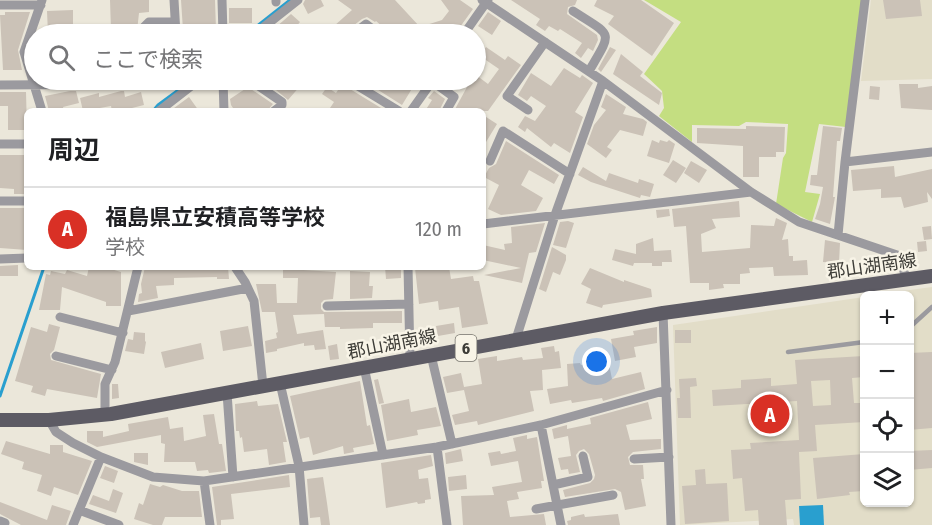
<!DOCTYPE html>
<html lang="ja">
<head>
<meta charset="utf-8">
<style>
  body { margin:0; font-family:"Fira Sans Condensed","Noto Sans JP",sans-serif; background:#f6f6f6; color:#202124 }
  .controls { position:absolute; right:18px; bottom:18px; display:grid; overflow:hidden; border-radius:9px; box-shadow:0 2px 4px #0004 }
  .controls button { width:54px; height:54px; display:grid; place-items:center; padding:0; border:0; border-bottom:2px solid #e0e0e0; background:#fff; color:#202124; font:30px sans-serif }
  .you { position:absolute; left:597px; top:362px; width:21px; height:21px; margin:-15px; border:4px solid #fff; border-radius:50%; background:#1a73e8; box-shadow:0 0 0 9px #1a73e833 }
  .badge { display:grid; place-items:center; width:39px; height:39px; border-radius:50%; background:#d93025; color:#fff; font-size:20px; font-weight:700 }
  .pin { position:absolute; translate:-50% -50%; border:3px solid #fff; box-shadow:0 2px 6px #0006 }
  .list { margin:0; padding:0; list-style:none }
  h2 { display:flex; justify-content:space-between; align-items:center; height:78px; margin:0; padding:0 24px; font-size:26px }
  h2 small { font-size:20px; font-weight:400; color:#757577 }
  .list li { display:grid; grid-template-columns:39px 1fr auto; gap:18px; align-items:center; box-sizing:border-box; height:84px; padding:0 24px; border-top:2px solid #e0e0e0 }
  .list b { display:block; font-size:22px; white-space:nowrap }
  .list p { margin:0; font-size:20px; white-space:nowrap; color:#757577 }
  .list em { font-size:20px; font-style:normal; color:#757577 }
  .icon { flex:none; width:33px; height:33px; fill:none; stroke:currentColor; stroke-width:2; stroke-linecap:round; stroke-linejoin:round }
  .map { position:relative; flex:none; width:932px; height:525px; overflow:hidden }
  .search { position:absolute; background:#fff; box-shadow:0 2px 4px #0004; left:24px; top:24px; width:462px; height:66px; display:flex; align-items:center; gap:15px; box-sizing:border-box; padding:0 21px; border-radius:33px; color:#757577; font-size:22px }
  .panel { position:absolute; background:#fff; box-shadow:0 2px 4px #0004; left:24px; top:108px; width:462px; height:162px; border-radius:9px }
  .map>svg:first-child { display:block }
  .built { fill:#e2ddc8 }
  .green { fill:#c4de81 }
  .water { fill:#299fcf }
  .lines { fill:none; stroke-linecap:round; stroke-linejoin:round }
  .stream { stroke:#299fcf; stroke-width:3 }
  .building { fill:#cbc2b7; fill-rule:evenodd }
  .service { stroke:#9b9a9f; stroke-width:4.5 }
  .minor { stroke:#9b9a9f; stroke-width:9 }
  .primary { stroke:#5d5b64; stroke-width:14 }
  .labels { text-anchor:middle; stroke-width:5; stroke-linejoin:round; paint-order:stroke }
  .shield { fill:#f8f4e7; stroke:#75736c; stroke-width:1.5 }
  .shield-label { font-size:16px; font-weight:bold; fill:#3d3c37 }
  .street-label { font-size:18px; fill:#3d3c37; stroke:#f8f4e7 }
</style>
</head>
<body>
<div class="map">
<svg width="932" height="525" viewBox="0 0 932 525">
  <rect width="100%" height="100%" fill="#ebe7da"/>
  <path class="built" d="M871,0H932V79L861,81Z
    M932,287V525H794L793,519L680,525L673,325L864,297V502H910V296L873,295Z"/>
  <path class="green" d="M644,0H862L846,127L819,124L805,192L820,194L812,222L776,204L783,158L786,153L788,124L746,122L739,126L692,125V142L659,116L664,108L662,91L644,74L681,22Z"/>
  <path class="water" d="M823,505L824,525H800L799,506Z"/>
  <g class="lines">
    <path class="stream" d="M247,34L290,0
      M153,111L158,105L192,80
      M0,396L44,267"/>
  </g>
  <path class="building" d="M110,0H149V12L139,13L137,31L111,30Z
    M181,0H215L216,30H183Z
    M305,0H321L324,6L308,14L303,4Z
    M338,0H395L420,27L442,20L449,11L441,0H460L473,9L455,34H391L376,21L375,22L367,17L362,19L349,29L346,34H341L334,26L352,10Z
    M511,0H577L575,5L568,7L567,14L597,35L598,40L593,51L588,48L581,58L575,53L582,43L560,29L558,31L549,26L545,31L536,25L540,19Z
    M597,0H641L674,23L652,56L608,24L614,16L594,6Z
    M883,0H920L922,16L886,19Z
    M229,8H252V23H229Z
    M73,10V34H48L47,11Z
    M5,12H30L18,50L22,70H3L0,15H5Z
    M488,12L501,21L492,35L478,26Z
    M291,14L300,22L290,34H268Z
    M486,47L505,60L508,56L521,65L488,111H454L467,87L456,80H476V75L488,84L499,69L480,56Z
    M610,47L616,50L601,72L598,69Z
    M621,54L643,72L640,76L662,93L659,105L613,74Z
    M564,68L580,78L582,75L593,83L575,112L583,117L570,153L554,143L551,147L527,128L525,132L518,127L525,116L535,121L546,106L531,96L527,101L518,95L531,73L551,86Z
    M290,80H295L301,85L288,100L276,90L280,84L284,86Z
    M380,80H394L404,86L406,83L401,80H425L418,90L413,87L402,105L375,88Z
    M342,84L363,97L386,111H328L334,102L322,94L327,87L336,93Z
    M899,84H918V88L932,86V110L901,108Z
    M870,86L880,87L879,100L869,99Z
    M248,87L273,104L267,111H235L231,105L230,99Z
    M70,91H76L79,103L63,107L64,111H49L45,96Z
    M121,91H124L125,97L141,92L144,105L128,109L129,111H112L111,106L83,111L80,98L99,93V97Z
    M434,91L445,99L439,111H425L432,100L428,98Z
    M0,92H26L27,130H8V106H0Z
    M606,94L626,107L623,114L643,119L647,122L643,136L620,130L607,147L612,150L606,158L587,144L594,125L606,110L601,107Z
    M189,97L199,111H170Z
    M483,115L497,124L483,147Z
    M746,126L785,127L784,152H776V157H759V177H743V146L697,143V128L746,129Z
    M823,126L842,128L840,141H837L833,197H835L830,224L815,219L820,204L823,187L810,185L811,175H817Z
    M652,140L659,143L660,140L667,142L669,140L675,144L669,163L647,156Z
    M506,141L559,175L554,184L529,170L521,185L543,198L536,211L501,215L488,209L499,185L484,177L489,168L496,164Z
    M0,155H27V194H14V189L0,188Z
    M673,160L686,168L676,183L663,175Z
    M691,161L707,170L699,183L684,173Z
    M894,166L895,177L932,169V199L927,192L928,202L904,208L901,197L881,198V189L853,191L851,170Z
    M583,167L606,181L609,173L638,183L639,179L654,184L650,197L641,195L640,198L591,182L578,175Z
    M739,201L740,217L712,219L716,228L701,234L702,252L750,248L751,225L774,226L776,218L787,223L782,240L788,239L789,256H793V261L807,260L808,275L774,276L773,267L749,268L750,273L740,274V284H723L724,288L709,290V283H690L686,226L674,227L672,209Z
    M0,208H27V250L0,248Z
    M669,209L670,216L657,218L656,210Z
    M568,221L574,223L566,248L553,245L560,222Z
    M545,223L536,252L529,253L522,283L484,275L521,268L483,260V245L505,250L504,244L512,243L511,227Z
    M931,226L932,239L924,240L922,227Z
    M653,238L654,251L671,250L672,262H662V266H652V263H634L633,266L612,260L615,249L636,254V244Z
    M825,240L840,243L839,263L823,262Z
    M926,241L927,251L918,252L917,242Z
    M552,247L566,255V260L560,275L553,272L546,292L539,289Z
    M18,265V276H0V266Z
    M89,267H104L121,272V306H106V302L62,287L60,310H39L46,274L50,275L51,271L65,274L67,270L87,276Z
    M145,267H159V270L177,269V267H228L229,279H217V277L174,278V285L156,286L158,298L138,302L139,294L142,293L141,284Z
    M294,267H303V270L336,272L333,299L324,300L321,303V309L324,312L402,311V323H373V328L340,329V327H325L324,314L293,315L297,334L323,330L326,349L315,350L314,345L304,346V343L277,349V351L266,353L265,341L277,338L276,333L278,332L275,312H262L256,284H276L277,303H297L298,278H283V270L294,269Z
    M385,267H401V278L386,279Z
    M424,267H449L451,279L473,276L474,281H479L488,324L462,328L459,307L439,310L438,301L419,304L415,268Z
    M590,268L624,282V280L651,289L652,297L603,305L602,308L586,303L591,289L581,284Z
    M350,271L370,272L369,286H373L372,298L350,299Z
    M454,323L455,333L438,336L436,326Z
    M49,324L60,327L54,350L50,354L51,360L101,374L97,398L47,389L45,396L31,392L33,386L15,381L31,327L47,332Z
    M248,326L252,346L223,351L220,331Z
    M657,327V343L634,347L636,357L615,361L611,339L634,335L633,331Z
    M675,330H691V343H675Z
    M134,332L145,333V341L146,342L144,354L125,351L128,339L133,340Z
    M201,343L204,359L165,368L161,352Z
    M337,344L339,359L330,360L328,346Z
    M554,346L555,352L559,351L561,368L542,370L543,390L530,391L534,411L478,425L477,421L455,425L452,415L469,411L464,390L447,393L443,377L461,373L464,387L482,384L478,359L497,356V361L522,357L523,360L543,358L541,348Z
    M932,352V428L909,430V353Z
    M864,356V377L852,378L854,403H864V422L815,425L817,451L799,452L801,499L785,500L787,525H759L758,510L745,511L742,478L733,479L731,450L751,449L750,443L799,440L797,401L713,406L712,390L741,388V380L771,378V386L797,384L795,360ZM830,380L831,405L813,406L811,381Z
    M608,359L612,379L641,372L645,389L603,401L602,398L572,403L571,400L550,404L547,389L568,386L567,364L580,363L581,365Z
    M696,378L697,386L690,387L691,418H678L677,398H680L679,379Z
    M378,379L384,403L379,404L374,380Z
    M360,381L367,426L370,425L374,444L353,448L354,452L344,454L343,446L313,455L309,437L300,439L290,396Z
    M112,384H118L119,398L112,399Z
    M409,399L411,412L436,407L441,426L417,430L418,435L387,441L381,405Z
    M257,401L258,406L278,404L287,442H283L286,462L269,465L267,449L244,452L242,437L240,438L239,431H236L235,404Z
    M648,402L652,419L626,425L630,440L661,439V449L633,452L628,457L630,465H643L644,479H641L646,506L625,510L621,492L615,489L565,497L563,490L590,483L594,479L595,475L589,454L584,449L579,451L576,455L580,472L569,474L568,469L561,470L558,458L571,456L568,436L554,439L552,429L567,425V429L591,424L590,418Z
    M214,414L219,444H222L226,471L209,473L208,470L197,471L195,462H164L165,444L161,443V435L97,447L87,442V431H103V437L129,431L128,424L168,417L170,429L183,427L184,441L206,436L203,415Z
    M527,435V439L537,437L544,481H541L542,488L517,492L519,499L507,501L510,517L544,514L546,525H463L461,496L494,495L492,487L522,482L518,461L491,466L488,453L500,451L501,454L516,451L513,438Z
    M6,441L50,454V445H63V452L92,461L78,495L54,487L51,496L37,491L42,475L22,469L24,462L1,454Z
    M461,449L463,461L446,464L445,453Z
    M932,450V468L909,470V451Z
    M134,453H148V465L134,462Z
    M864,454V473H862L864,491L849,492L850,495L817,499L813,458Z
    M431,455L433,466L418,470L419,479L428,478L431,499L425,500V503L418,504L417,502L386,508L381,463Z
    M105,466L118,471L114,483L100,478Z
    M705,469L706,484L727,483L729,521L685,524L682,486L696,485L695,470Z
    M289,475L290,487L231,494L234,519L221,520V525H217L212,487Z
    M466,475L467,489L449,491L448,477Z
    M323,477L327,503L330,525H321L320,517L310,518L307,479Z
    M150,484L160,487L163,485L182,491H199L202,517H165L162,525H153L134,519L139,503L143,505Z
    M113,489L123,493L116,513L89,504L93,495L109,501Z
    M0,502L47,520L52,505L71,511L66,525H21L0,514Z
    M584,514L585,517L618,514L620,525H568L567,521L571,520V517Z"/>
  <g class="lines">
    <path class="service" d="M910,327L932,307
      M788,352L864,342"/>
    <path class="minor" d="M42,0L24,52L42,111
      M174,0L176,34
      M222,0L223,34
      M276,0V2
      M482,0L603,81L751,192L799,222L900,256L906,279
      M0,5H41
      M573,11C613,37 613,30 589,71
      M144,34V27L149,22H175
      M255,34L298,0
      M353,34L366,24L379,34
      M464,34L488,0
      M223,80L224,111
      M250,80L282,102V105L274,111
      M348,80L399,111
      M432,81L454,97L446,111
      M0,85L160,84L164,80
      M528,110L507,96L545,42
      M159,111L199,80
      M411,111L433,80
      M0,144H27
      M490,161L503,131L570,174
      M845,162L932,152
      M0,201H27
      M483,224L751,192
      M838,235L845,162L865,0
      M0,259L27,258
      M235,267L245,282L254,301L263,386
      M408,267L410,359
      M327,306L409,304
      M128,311L248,288
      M663,313L671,525
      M60,317L123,333
      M516,339L555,215L603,81
      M431,355L452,444
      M56,356L112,370
      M364,367L383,455
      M280,383L299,466L304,525
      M227,393L233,477
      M105,414V384L115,362L138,267
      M49,420L56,432L73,443L101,457L153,477L204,481L437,447L541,425L667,390
      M541,425L561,525
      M437,447L447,525
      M634,459L669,457
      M204,481L210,525
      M553,485L588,477L583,456
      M536,509L613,495
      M79,510L119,525
      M0,521L5,523
      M73,525L101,457"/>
    <path class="primary" d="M0,420H49L111,414L663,313L932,276"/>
  </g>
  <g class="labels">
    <rect class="shield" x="455.5" y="335" width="21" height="26" rx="4.5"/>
    <g class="shield-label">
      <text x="466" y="354">6</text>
    </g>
    <g class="street-label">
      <text transform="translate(872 266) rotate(-8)" y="6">郡山湖南線</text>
      <text transform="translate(392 344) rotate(-11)" y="6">郡山湖南線</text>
    </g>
  </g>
</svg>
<div class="controls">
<button>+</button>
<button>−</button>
<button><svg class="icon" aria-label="locate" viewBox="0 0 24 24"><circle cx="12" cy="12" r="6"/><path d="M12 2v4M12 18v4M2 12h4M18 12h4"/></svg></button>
<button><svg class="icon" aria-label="layers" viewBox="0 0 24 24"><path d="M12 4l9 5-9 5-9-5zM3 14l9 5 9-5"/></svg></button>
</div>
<div class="you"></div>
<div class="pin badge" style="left:770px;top:414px">A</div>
<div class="search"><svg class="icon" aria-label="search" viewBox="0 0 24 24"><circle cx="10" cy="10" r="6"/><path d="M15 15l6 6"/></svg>ここで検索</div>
<section class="panel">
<h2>周辺<small></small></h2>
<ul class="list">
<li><span class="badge">A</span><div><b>福島県立安積高等学校</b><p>学校</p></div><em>120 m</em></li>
</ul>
</section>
</div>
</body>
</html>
